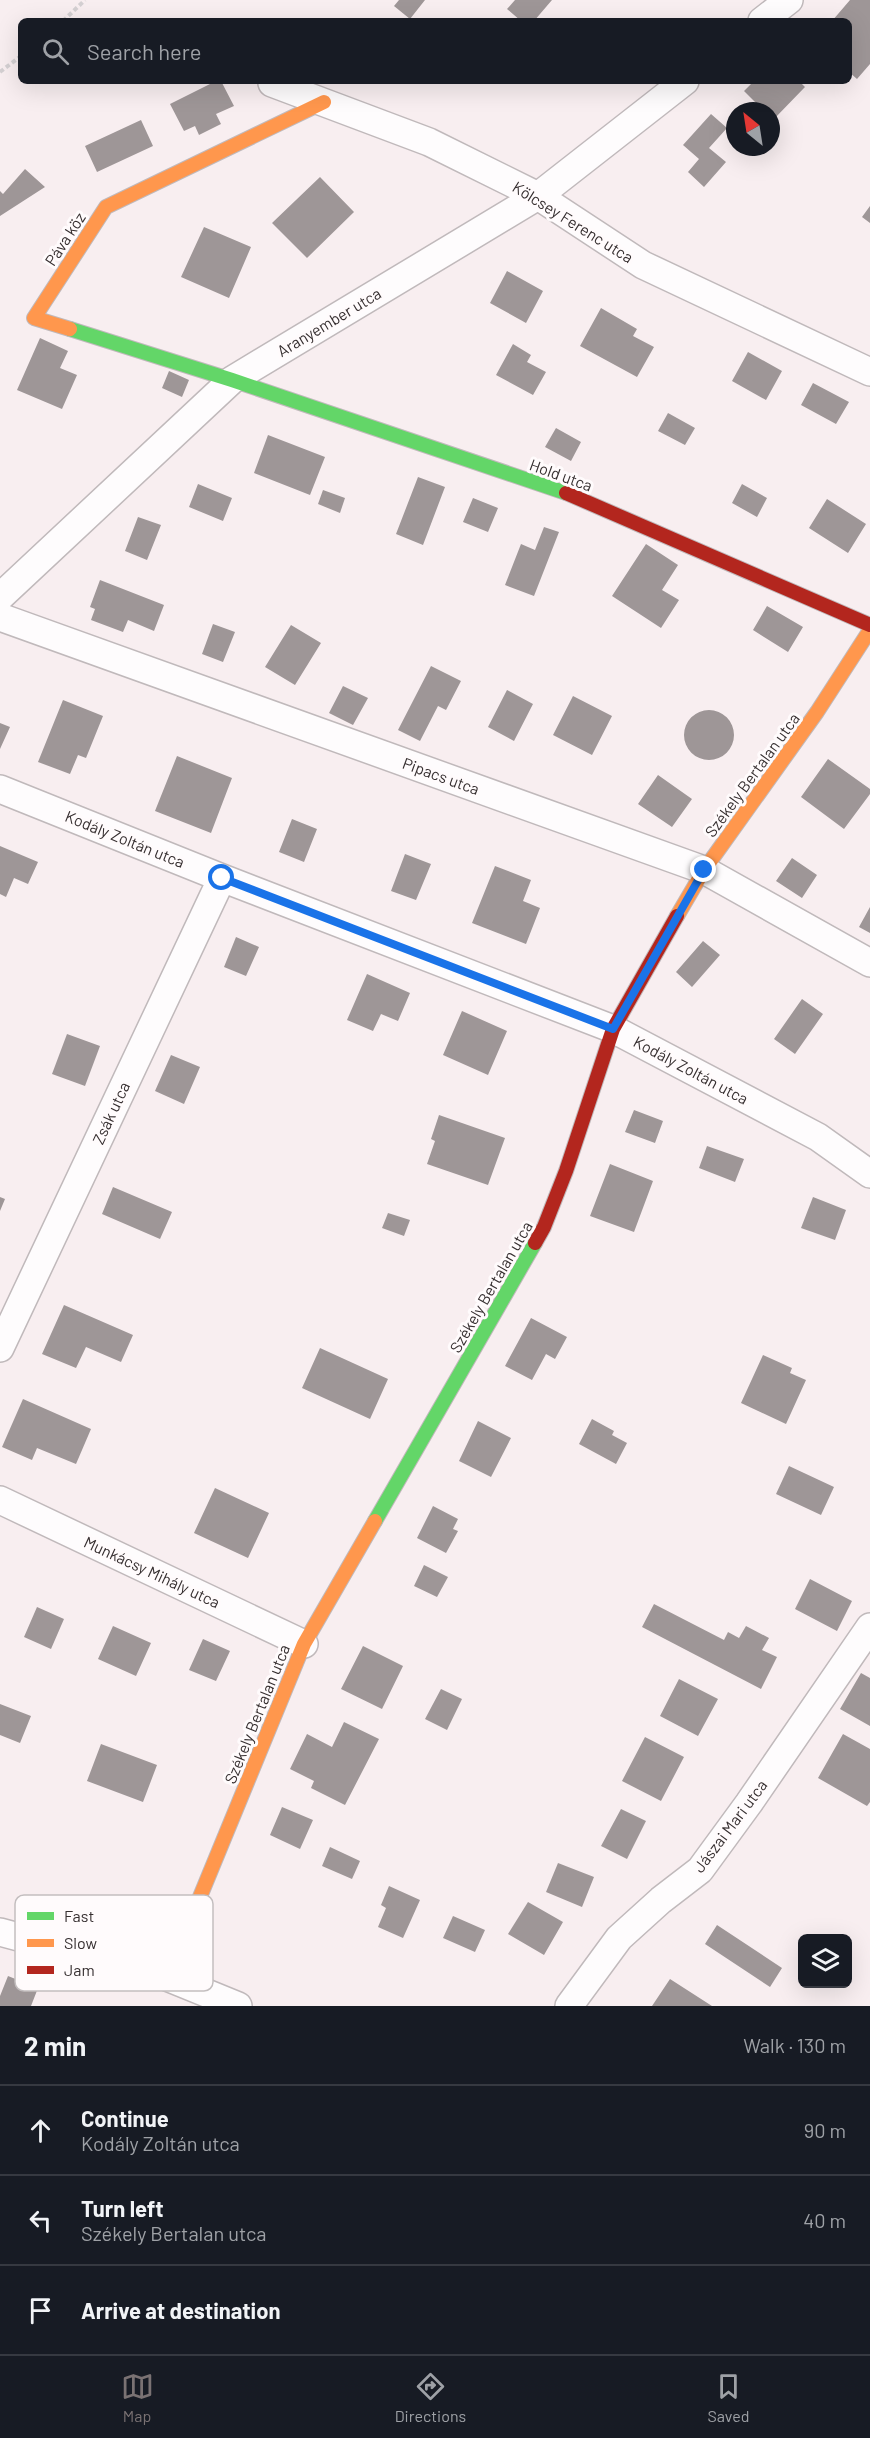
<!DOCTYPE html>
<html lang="en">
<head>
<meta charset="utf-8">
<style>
  body { margin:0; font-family:Barlow,sans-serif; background:#242831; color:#f1f3f6 }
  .controls { position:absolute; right:18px; bottom:18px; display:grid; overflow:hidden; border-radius:9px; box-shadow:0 6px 24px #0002 }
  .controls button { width:54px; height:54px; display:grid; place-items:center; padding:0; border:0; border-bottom:2px solid #363941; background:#171b24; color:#f1f3f6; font:30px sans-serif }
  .compass { position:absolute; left:726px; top:102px; width:54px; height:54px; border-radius:50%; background:#171b24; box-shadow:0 6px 24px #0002; rotate:330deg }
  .stop { position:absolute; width:18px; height:18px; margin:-14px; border:4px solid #1a73e8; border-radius:50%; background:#fff }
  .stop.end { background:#1a73e8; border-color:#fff; box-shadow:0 2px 6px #0008 }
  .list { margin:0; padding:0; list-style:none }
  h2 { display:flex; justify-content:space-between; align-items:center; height:78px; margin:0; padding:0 24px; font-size:26px }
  h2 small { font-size:20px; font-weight:400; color:#9ea1a6 }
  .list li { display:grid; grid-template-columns:39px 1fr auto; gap:18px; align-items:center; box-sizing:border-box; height:90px; padding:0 24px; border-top:2px solid #363941 }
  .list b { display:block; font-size:22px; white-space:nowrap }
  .list p { margin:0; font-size:20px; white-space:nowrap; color:#9ea1a6 }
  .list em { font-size:20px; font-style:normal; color:#9ea1a6 }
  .icon { flex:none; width:33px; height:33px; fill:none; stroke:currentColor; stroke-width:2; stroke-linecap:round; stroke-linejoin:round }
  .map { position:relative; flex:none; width:870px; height:2006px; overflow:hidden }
  .search { position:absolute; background:#171b24; box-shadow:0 6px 24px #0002; left:18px; right:18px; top:18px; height:66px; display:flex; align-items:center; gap:15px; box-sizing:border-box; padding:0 21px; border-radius:9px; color:#9ea1a6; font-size:22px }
  .sheet { height:348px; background:#171b24 }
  nav { display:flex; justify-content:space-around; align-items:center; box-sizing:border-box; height:84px; border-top:2px solid #363941; background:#171b24; font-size:16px; color:#9ea1a6 }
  nav a { display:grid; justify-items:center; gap:3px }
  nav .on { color:#7a7273 }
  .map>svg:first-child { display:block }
  .building { fill:#9e9697 }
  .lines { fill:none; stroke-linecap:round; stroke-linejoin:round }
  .street-casing { stroke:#c0b9bb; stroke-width:30 }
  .fast-casing { stroke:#c0b9bb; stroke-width:16 }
  .slow-casing { stroke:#c0b9bb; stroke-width:16 }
  .jam-casing { stroke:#c0b9bb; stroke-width:16 }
  .path { stroke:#d4d0d2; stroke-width:4; stroke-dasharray:4.5 3; stroke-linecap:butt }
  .street { stroke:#fefcfd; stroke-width:27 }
  .fast { stroke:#63d668; stroke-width:14 }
  .slow { stroke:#ff974d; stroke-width:14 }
  .jam { stroke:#b3261e; stroke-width:14 }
  .route { stroke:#1a73e8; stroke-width:8 }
  .labels { text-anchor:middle; stroke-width:6; stroke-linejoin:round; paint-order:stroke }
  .street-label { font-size:16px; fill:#362f30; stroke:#fffbfc }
  .key { fill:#fffbfc; stroke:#c3bebf; stroke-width:1.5 }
  .key-label { font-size:16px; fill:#362f30 }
</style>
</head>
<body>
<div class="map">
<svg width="870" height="2006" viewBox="0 0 870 2006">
  <rect width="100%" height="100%" fill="#f8eef0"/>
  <path class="building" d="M399,0H425L410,19L394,6Z
    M515,0H552L534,21H521L507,9Z
    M850,0H870V64L857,79L849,72V21H832Z
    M216,81H221L234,106L216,114L221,124L199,135L195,126L184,131L170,104Z
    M754,81H799L805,87L773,120L771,111H764L744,91Z
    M711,114L727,128L709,148L726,162L704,187L688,172L699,159L683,145Z
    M141,120L153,146L97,172L85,146Z
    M25,169L45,187L0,216V191L3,194Z
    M320,177L354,212L307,258L272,223Z
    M870,206V223L862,217Z
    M204,227L251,247L229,298L181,277Z
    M507,271L543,291L526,323L490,303Z
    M601,308L637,329L633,336L654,347L637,377L580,346Z
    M40,338L68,351L60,368L77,375L62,409L17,390Z
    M513,344L531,355L527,362L546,372L533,395L496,375Z
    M748,352L782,371L766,400L732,381Z
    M169,371L189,380L182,397L162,388Z
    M813,383L849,402L836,424L801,405Z
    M668,413L695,428L685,445L658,431Z
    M556,428L581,442L571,461L545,447Z
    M268,435L325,457L310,495L254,473Z
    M418,477L445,487L423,545L396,534Z
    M198,484L232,498L223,521L189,507Z
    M742,484L767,498L757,517L732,503Z
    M323,490L345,498L340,513L318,504Z
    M473,498L498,508L488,532L463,522Z
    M827,499L866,524L848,553L809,528Z
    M138,517L161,525L147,560L125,551Z
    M544,527L559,532L534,596L505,585L521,544L535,550Z
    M646,544L678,565L662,590L679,600L661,628L612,596Z
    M100,580L164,605L154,631L128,620L123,632L91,620L95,609L90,607Z
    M767,606L803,627L788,652L753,630Z
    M213,624L235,632L223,662L202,654Z
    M291,625L321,643L295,685L265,667Z
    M431,666L461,681L446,710L438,706L420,741L398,730Z
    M343,686L368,698L353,725L329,713Z
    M507,690L533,704L514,741L488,727Z
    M573,696L612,716L592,755L553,735Z
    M63,700L103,716L86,758L78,755L70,774L38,762Z
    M684 735a25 25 0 1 1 50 0a25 25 0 1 1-50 0Z
    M0,723L10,727L0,749Z
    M177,756L232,778L211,833L155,811Z
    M828,759L870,789V794L844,829L801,797Z
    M658,775L692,799L672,827L638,804Z
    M292,819L317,829L304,862L279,852Z
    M0,846L38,862L28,884L14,878L6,897L0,894Z
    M405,854L431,864L416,900L391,891Z
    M792,858L817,875L802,898L776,881Z
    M495,866L531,880L523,901L540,908L526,944L472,923Z
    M870,907V933L859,927Z
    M236,937L259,947L246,976L224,967Z
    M703,941L720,955L692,987L676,972Z
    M367,974L410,993L398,1021L381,1014L373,1031L347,1020Z
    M802,999L823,1014L795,1054L774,1039Z
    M462,1011L507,1031L488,1075L443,1055Z
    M67,1034L100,1046L85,1086L52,1074Z
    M171,1055L200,1067L184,1104L155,1091Z
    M634,1110L663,1121L655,1143L625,1132Z
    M439,1115L505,1138L488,1185L427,1164L435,1141L431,1139Z
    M707,1146L744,1159L735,1182L699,1168Z
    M610,1164L653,1181L634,1232L590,1216Z
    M113,1187L172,1212L160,1239L102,1214Z
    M0,1197L5,1199L0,1211Z
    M813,1197L846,1210L835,1240L801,1228Z
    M388,1213L410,1220L404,1236L382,1228Z
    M64,1305L133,1335L121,1362L86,1347L76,1368L42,1354Z
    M531,1318L567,1337L555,1359L546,1354L532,1380L505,1366Z
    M320,1348L388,1379L370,1419L302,1388Z
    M763,1355L792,1368L790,1373L806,1380L786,1424L741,1403Z
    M23,1399L91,1429L76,1464L37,1448L32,1460L2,1447Z
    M592,1419L614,1431L612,1435L627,1443L616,1464L579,1444Z
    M478,1421L511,1438L491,1477L459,1461Z
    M789,1466L834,1487L821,1515L776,1494Z
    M215,1488L269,1513L248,1558L194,1533Z
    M433,1506L458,1519L453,1529L458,1531L446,1553L417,1538Z
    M424,1565L448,1577L437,1597L414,1586Z
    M810,1579L852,1601L837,1631L795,1609Z
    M654,1604L724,1640L728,1632L739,1638L746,1626L769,1638L762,1650L777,1657L761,1689L642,1627Z
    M37,1607L64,1619L51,1649L24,1637Z
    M113,1626L151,1643L136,1676L98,1659Z
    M203,1639L230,1651L216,1681L189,1670Z
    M363,1646L403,1666L382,1709L341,1689Z
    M861,1673L870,1678V1726L840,1709Z
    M679,1679L718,1699L698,1736L660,1716Z
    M441,1689L462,1699L447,1730L425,1719Z
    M0,1704L31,1716L20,1743L0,1735Z
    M344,1722L379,1739L345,1805L311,1788L314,1781L290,1769L307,1734L332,1747Z
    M843,1734L870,1749V1802L867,1806L818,1778Z
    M645,1737L684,1757L661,1801L622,1781Z
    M101,1744L157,1765L143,1802L87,1781Z
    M282,1807L313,1820L300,1849L270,1835Z
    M621,1809L646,1821L627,1859L601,1846Z
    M330,1847L360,1861L352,1879L322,1866Z
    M558,1863L594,1877L582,1907L546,1892Z
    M389,1886L420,1900L403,1938L378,1927L386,1908L381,1905Z
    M528,1902L563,1922L544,1955L508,1934Z
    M453,1916L485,1930L475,1952L443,1938Z
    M717,1925L782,1968L770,1987L705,1944Z
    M8,1976L38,1988L31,2006H0V1996Z
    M670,1979L712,2006H652Z"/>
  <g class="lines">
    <g class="street-casing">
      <path id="street" d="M762,21L789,0
        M272,83L429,142L538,196L643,265L870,372
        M0,597L232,380L538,196L685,81
        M0,617L704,870L870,963
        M0,789L222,878L613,1029L818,1137L870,1174
        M0,1348L222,878
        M0,1500L304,1644
        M0,1932L167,1977L238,2006
        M569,2006L619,1938L661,1900L700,1870L749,1803L870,1627"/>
    </g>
    <g class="fast-casing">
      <path id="fast" d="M70,329L232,380L566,493
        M375,1521L535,1243"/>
    </g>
    <g class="slow-casing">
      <path id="slow" d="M70,329L34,318L106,207L324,102
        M677,916L704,870L817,712L870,630
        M167,1977L304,1644L375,1521"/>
    </g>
    <g class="jam-casing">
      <path id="jam" d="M566,493L870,625
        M535,1243L544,1227L566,1171L613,1029L677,916"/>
    </g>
    <path class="path" d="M63,21L85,0
      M0,72L21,56"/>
    <use href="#street" class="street"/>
    <use href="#fast" class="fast"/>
    <use href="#slow" class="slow"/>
    <use href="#jam" class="jam"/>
  </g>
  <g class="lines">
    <path class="route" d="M222,878L613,1029L704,870"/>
  </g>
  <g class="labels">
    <g class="street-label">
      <text transform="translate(573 222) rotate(32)" y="6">Kölcsey Ferenc utca</text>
      <text transform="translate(65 239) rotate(-57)" y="6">Páva köz</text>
      <text transform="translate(329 322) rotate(-31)" y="6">Aranyember utca</text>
      <text transform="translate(561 475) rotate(20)" y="6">Hold utca</text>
      <text transform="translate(752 775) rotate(-54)" y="6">Székely Bertalan utca</text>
      <text transform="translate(441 776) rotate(20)" y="6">Pipacs utca</text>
      <text transform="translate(125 839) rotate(22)" y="6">Kodály Zoltán utca</text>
      <text transform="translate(691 1070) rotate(28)" y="6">Kodály Zoltán utca</text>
      <text transform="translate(111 1113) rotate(-65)" y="6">Zsák utca</text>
      <text transform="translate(491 1287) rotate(-60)" y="6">Székely Bertalan utca</text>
      <text transform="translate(152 1572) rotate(25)" y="6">Munkácsy Mihály utca</text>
      <text transform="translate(257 1714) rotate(-68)" y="6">Székely Bertalan utca</text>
      <text transform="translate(730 1826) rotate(-53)" y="6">Jászai Mari utca</text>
    </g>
  </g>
  <rect x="15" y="1895" width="198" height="96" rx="9" class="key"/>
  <rect x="27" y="1912" width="27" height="8" fill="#63d668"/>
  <rect x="27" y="1939" width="27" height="8" fill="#ff974d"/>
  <rect x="27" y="1966" width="27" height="8" fill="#b3261e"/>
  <g class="key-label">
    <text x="64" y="1922">Fast</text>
    <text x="64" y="1949">Slow</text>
    <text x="64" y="1976">Jam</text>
  </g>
</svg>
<div class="controls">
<button><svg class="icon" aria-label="layers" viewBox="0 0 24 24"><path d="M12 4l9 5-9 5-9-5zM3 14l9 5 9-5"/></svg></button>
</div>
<svg class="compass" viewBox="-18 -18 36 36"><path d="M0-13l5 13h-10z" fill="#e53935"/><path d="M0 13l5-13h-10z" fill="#9ea1a6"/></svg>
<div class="stop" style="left:222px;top:878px"></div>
<div class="stop end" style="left:704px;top:870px"></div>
<div class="search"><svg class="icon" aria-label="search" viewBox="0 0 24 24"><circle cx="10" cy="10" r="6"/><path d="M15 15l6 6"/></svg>Search here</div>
</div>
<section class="sheet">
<h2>2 min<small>Walk · 130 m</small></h2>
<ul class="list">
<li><svg class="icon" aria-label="ahead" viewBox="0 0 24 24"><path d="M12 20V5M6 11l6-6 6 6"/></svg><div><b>Continue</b><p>Kodály Zoltán utca</p></div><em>90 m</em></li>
<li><svg class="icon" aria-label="left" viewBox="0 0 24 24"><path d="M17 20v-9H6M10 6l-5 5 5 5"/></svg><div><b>Turn left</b><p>Székely Bertalan utca</p></div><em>40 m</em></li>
<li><svg class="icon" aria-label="arrive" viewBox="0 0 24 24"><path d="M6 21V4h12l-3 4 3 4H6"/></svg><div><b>Arrive at destination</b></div></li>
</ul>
</section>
<nav>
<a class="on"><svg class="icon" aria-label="map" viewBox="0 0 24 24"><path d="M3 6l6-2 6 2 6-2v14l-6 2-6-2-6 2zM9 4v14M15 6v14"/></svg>Map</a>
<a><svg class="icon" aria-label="directions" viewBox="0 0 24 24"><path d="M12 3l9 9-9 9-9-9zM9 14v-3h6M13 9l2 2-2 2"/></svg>Directions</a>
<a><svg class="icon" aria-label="saved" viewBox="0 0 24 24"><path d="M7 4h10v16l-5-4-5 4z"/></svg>Saved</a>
</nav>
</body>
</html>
